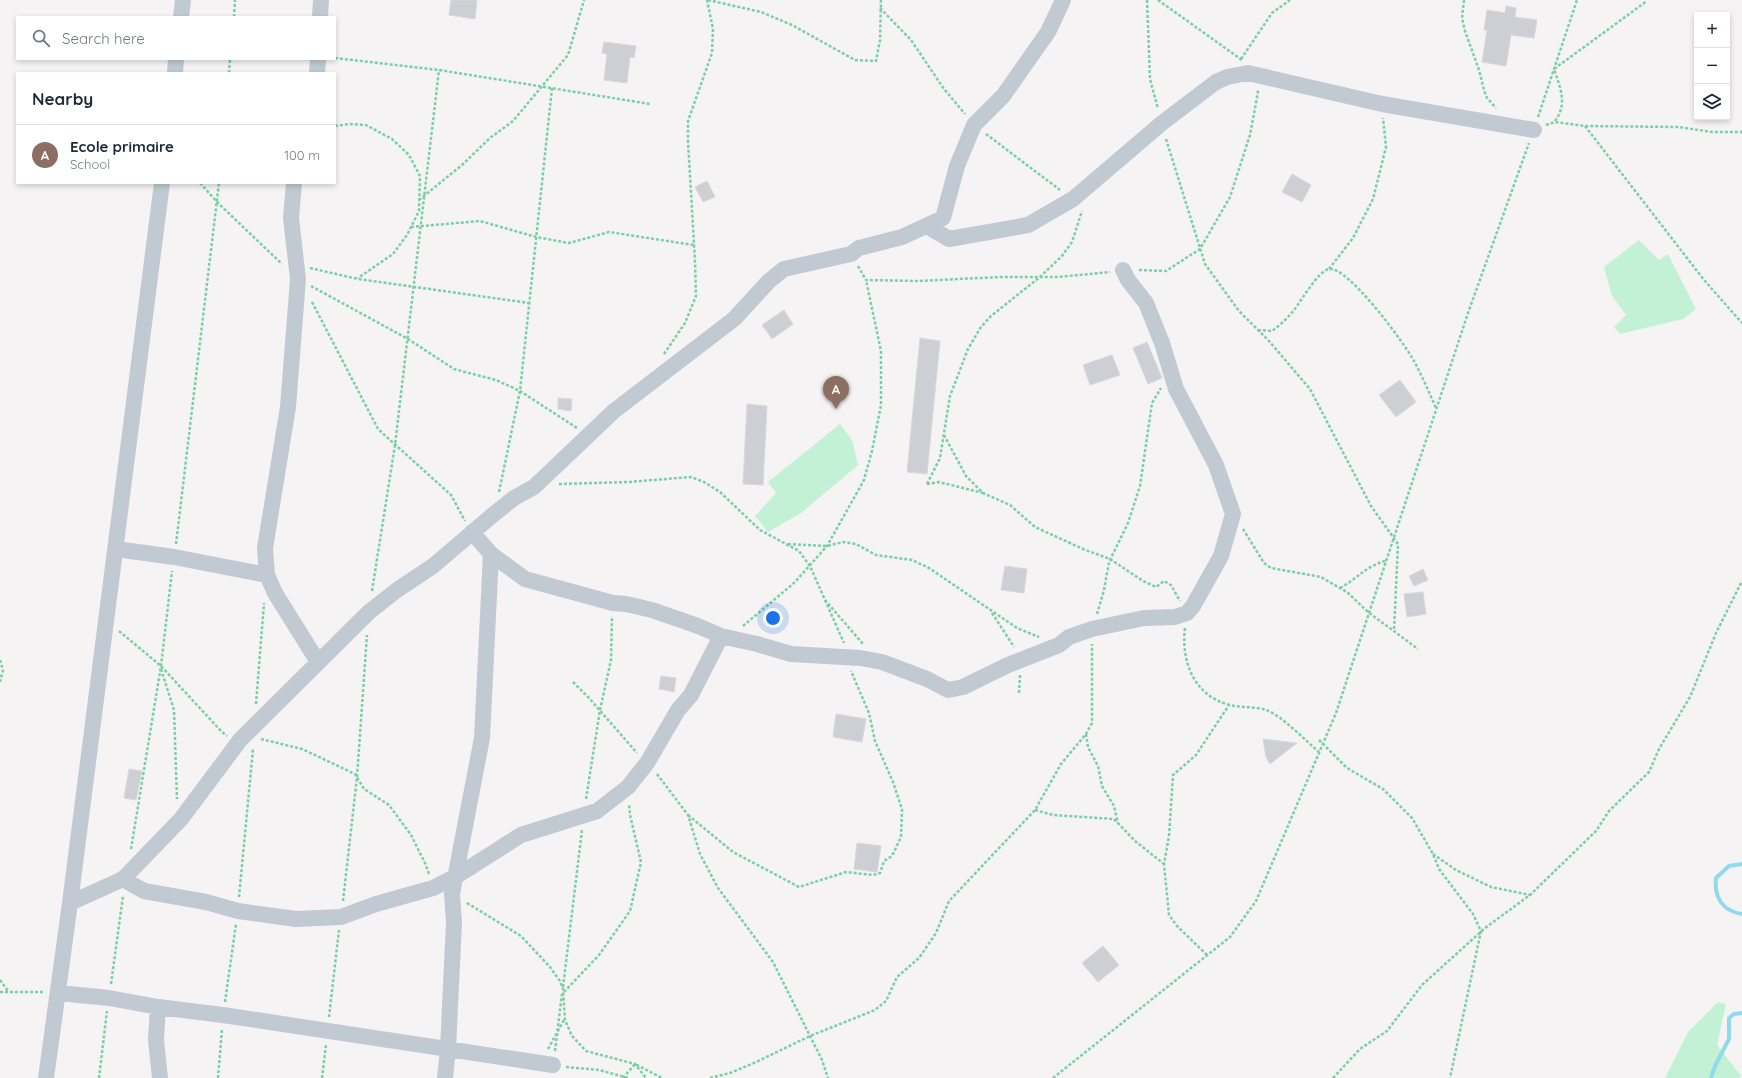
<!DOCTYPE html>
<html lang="en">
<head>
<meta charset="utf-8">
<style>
  body { margin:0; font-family:Quicksand,sans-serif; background:#f2f2f3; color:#1f2937 }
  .controls { position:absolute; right:12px; top:12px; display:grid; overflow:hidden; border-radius:0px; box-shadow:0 2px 6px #0003 }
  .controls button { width:36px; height:36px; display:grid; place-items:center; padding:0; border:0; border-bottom:1px solid #e0e1e3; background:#fff; color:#1f2937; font:20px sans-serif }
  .you { position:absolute; left:773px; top:618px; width:14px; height:14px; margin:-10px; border:3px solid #fff; border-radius:50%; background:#1a73e8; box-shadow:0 0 0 6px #1a73e833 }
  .badge { display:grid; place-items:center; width:26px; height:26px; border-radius:50%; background:#1a73e8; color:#fff; font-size:13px; font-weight:700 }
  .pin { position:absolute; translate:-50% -33px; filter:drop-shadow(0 1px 2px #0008) }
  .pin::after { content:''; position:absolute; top:21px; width:14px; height:12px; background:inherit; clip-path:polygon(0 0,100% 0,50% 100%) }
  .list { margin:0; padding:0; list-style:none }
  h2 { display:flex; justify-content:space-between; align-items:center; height:52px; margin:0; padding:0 16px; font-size:17px }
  h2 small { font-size:13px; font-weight:400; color:#747a83 }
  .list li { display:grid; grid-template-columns:26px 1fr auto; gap:12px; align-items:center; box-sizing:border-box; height:60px; padding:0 16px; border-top:1px solid #e0e1e3 }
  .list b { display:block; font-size:15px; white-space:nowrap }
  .list p { margin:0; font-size:13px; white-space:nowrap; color:#747a83 }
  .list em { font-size:13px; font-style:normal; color:#747a83 }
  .icon { flex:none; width:22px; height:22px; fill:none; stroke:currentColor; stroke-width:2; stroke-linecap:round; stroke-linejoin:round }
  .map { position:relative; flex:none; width:1742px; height:1078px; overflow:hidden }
  .search { position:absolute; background:#fff; box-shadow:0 2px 6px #0003; left:16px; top:16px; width:320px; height:44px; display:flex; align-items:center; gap:10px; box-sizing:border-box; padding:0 14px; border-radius:0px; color:#747a83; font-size:15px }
  .panel { position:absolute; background:#fff; box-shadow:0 2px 6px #0003; left:16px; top:72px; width:320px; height:112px; border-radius:0px }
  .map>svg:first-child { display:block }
  .green { fill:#c3f1d5 }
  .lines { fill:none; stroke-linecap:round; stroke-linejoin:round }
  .stream { stroke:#90daee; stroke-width:4 }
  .building { fill:#cdcfd5; stroke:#d7d9de }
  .path { stroke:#7ad0a6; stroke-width:2.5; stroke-dasharray:3 2; stroke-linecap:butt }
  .minor { stroke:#c1cad2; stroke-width:16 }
</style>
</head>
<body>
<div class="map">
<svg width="1742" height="1078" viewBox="0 0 1742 1078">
  <rect width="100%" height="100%" fill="#f5f3f3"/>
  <path class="green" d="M1639,240L1659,260L1668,254L1696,309L1683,319L1620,334L1614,327L1626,315L1612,296L1604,267Z
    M840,424L852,440L858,465L801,513L768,532L755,516L776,493L768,482Z
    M1718,1002L1726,1004L1717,1045L1741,1076L1739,1078H1665L1688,1032Z"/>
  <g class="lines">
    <path class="stream" d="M1742,864L1729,866L1716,878C1714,897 1722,911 1742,914
      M1711,1078L1715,1066L1729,1039V1018L1734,1014L1742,1013"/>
  </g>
  <path class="building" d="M451,0H477L475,19L449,15Z
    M1506,6L1516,8L1515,17L1537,20L1534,38L1511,35L1506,66L1482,62L1487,30H1484L1487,10L1505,13Z
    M604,42L636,46L634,58L630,57L627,83L604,80L607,54L602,53Z
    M1292,174L1311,185L1302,202L1282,192Z
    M707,181L715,197L703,202L695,187Z
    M784,310L793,324L772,339L762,325Z
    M920,338L940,341L927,474L907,472Z
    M1147,342L1162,378L1148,384L1133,348Z
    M1112,355L1120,375L1090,385L1083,365Z
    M1400,380L1416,402L1396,417L1379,395Z
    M558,398L572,399L571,411L558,409Z
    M747,404L767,406L763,485L743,484Z
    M1005,566L1027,569L1024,593L1001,590Z
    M1423,569L1428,580L1414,586L1409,576Z
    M1423,592L1426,614L1407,617L1404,594Z
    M661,676L676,678L674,692L659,689Z
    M836,714L866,719L862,742L833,737Z
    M1263,739L1297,743L1270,764L1266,757Z
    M129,769L142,771L136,800L124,798Z
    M857,843L881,846L877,872L854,869Z
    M1103,946L1119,965L1098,982L1082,963Z"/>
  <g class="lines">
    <path class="path" d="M708,0L761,12L792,25L855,60L876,61L880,40L881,0
      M1147,0L1150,79L1158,109
      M1158,0L1242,60
      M1464,0L1462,18L1465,31L1479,70L1484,90L1487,98L1496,108
      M880,8L911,40L944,89L965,114
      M234,17L235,0
      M335,58L439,70L650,104
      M1241,59L1272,13L1290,0
      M229,73L230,59
      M1538,117L1577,0
      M1555,121C1568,104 1560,87 1554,69L1647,1
      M1546,125L1555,122L1585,126L1679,127L1712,132H1742
      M335,126L349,124L366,125L392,139L409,155L420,176L419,211L407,235L393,254L358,278
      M1585,126L1704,280L1742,323
      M986,134L1060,190
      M1166,139L1205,264L1239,311L1269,341L1310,389L1371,506L1398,544L1394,630
      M200,183L218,203L282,264
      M419,200L462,165L490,138L513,121L568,55L584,0
      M411,227L480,221L536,237L569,243L609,232L694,245
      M858,266L866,280L918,281L1001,277H1058L1110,272
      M310,268L358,279L529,303
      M1329,269L1353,238L1373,199L1386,147L1383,118
      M1139,270L1166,271L1200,249L1230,197L1250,135L1258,92L1256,90
      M311,286L408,339L454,369L496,380L520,391L577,428
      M312,302L378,429L451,495L465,521
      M1258,330L1272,331C1280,325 1288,318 1294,310C1302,300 1318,271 1329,269C1348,266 1405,344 1414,361C1422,376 1429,392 1436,408
      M664,354L685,323L696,296L695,261L688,141V121L712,53L713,29L707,0
      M944,435L966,476L983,493L1010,505L1035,527L1083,549L1110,559L1143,581L1156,587L1164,581L1171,585L1180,601
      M559,484L628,482L691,477L704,482L720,492L760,530L799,551L810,566L825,600L863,644
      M927,484L940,458L950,396L968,349L981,327L991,316L1040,277L1062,256L1072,242L1082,211
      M927,484L939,482L983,493
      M499,492L520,391L552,88
      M1243,529L1264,563L1271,568L1321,577L1347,592L1368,612L1418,649
      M176,544L219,183
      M788,544L827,546L843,542L856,544L876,555L912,560L929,568L1017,628L1039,637
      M1340,588C1358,578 1365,567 1385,561
      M372,591L395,445L439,70
      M825,600L844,643
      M992,613L1014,647
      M1097,614L1104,590L1109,562L1128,523L1140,486L1152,403L1161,388
      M743,626L794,583L827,546L864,480L872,451L881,405V351L866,280
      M1185,628C1181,662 1194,696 1230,705C1241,708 1255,706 1266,710C1281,715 1306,741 1319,752
      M119,631L161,666L221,731L227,736
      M0,660L3,670L0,682
      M161,669L174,710L177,799
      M573,682L589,698L637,753
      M1019,693L1020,675
      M256,704L264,603
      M1086,734L1088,747L1098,766L1102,786L1114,806L1118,823
      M261,739L302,749L355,774L364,789L389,805L411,835L425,863L429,874
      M1319,740L1347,768L1383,789L1412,818L1433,854L1439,869L1473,914L1481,931L1450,1078
      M657,774L688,815L700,854L718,888L773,962L822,1060L828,1078
      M586,799L600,710L611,660L612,616
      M1035,810L1053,815L1114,819L1135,841L1164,864
      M688,815L733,852L799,887L846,872L873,875L880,873L884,861L892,856L901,837L902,809L893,782L875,741L869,713L851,671
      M131,849L161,666L172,571
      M1433,854L1456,870L1491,887L1530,895
      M239,897L253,749
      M343,901L357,777L367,635
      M467,903L521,936L550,967L560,981L563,989L565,1020L572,1036L586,1051L635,1064L646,1078
      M1207,955L1177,926L1169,915L1164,864L1169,836L1173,775L1196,755L1229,705
      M0,980L8,991
      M111,984L123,896
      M563,987L582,830
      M0,992H43
      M564,992L599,955L630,911L641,862L630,815L629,804
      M225,1002L236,924
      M329,1017L339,930
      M548,1049L564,1020
      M555,1051L562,994
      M566,1067L599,1070L628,1078
      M99,1078L107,1011
      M218,1078L222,1029
      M322,1078L326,1045
      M623,1078L635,1064L662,1078
      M710,1078L730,1073L754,1063L810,1036L875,1010L886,1001L897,977L919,958L936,933L949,901L1035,810L1061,764L1086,734L1092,723V644
      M1053,1078L1230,937L1256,901L1336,713L1468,313L1529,143
      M1333,1078L1360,1049L1387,1031L1422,985L1485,928L1530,895L1596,831L1609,811L1649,772L1659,749L1690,697L1716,633L1742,581"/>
    <path class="minor" d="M181,17L183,0
      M320,17L321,0
      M175,73L176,59
      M317,73L318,59
      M927,226L949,239L1028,225L1073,199L1162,123L1216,82L1227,77L1248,73L1382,104L1534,130
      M472,532L491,554L525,579L613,603L626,604L652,610L698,626L721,636L757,644L791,654L860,658L882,662L927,679L948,690L963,687L1008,665L1059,645L1069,637L1092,629L1144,618L1175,617L1187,613L1193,606L1221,556L1233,514L1216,465L1176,389L1162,343L1146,303L1128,280L1123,270
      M116,549L174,557L267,575L275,593L318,662
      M267,575L265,548L288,407L298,279L291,218L294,183
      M123,879L144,891L206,902L238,911L296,919L341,917L376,904L433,888L455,877L521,835L597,811L628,787L647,763L678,710L691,695L721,636
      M70,903L123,879L181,819L240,740L369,612L397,590L433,566L494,514L514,498L534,487L614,411L734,319L769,281L784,269L851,254L859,248L902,237L943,218L957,166L974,125L1003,96L1048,32L1063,0
      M59,993L109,998L158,1007L223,1015L553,1065
      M158,1007L156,1040L160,1078
      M46,1078L70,903L162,183
      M445,1078L448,1049L454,922L452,894L482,738L491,554"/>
  </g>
</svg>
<div class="controls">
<button>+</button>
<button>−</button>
<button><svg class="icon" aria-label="layers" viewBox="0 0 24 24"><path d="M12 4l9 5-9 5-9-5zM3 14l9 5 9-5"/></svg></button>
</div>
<div class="you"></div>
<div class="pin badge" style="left:836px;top:409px;background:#8d6e63">A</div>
<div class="search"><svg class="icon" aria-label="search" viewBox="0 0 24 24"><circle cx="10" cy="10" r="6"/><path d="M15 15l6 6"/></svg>Search here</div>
<section class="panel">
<h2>Nearby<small></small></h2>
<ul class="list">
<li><span class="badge" style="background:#8d6e63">A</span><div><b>Ecole primaire</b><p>School</p></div><em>100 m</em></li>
</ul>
</section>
</div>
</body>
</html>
